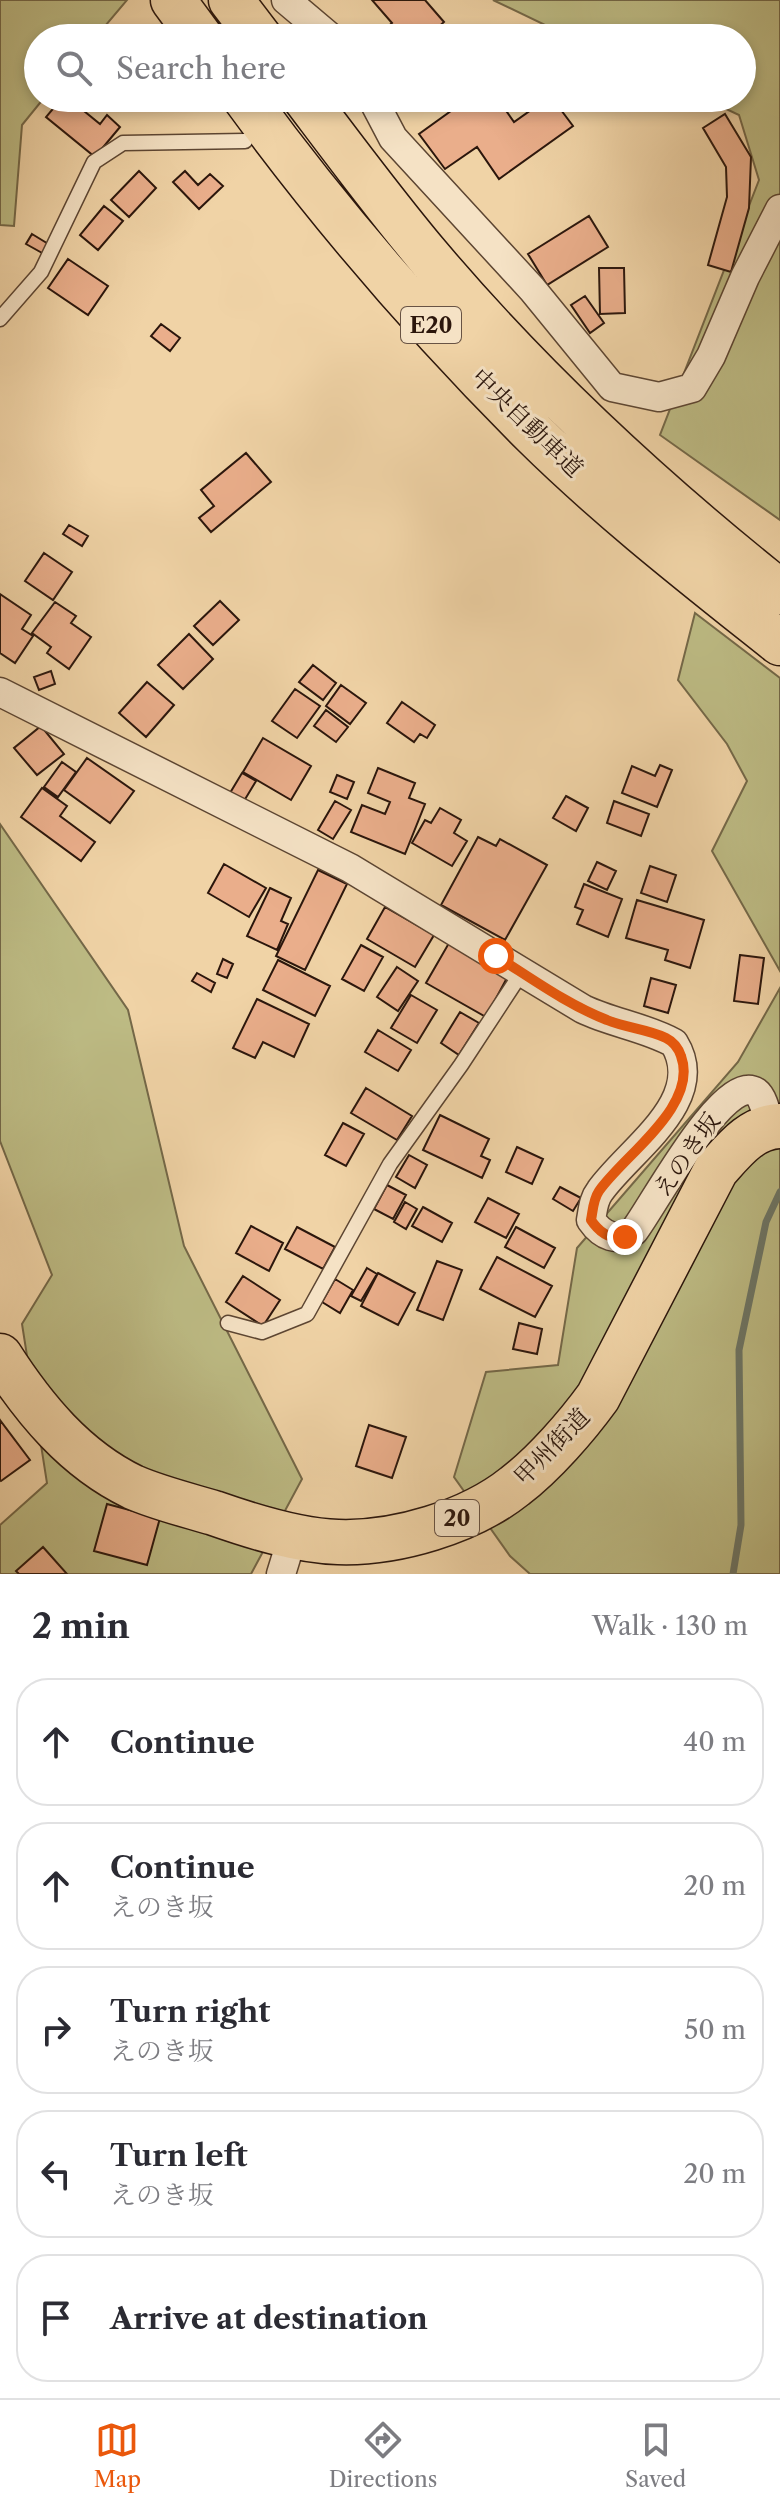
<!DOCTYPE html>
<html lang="en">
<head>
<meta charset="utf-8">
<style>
  body { margin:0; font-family:"Libre Caslon Text","Noto Serif JP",serif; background:#f2f2f3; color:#2b2b33 }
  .stop { position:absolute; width:24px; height:24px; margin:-18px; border:6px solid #ea580c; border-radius:50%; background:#fff }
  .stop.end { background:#ea580c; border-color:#fff; box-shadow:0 2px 8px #0008 }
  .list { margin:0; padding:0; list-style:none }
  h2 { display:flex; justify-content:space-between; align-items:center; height:104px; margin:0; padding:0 32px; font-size:34px }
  h2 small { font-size:26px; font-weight:400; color:#7c7c81 }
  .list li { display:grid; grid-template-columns:52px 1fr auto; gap:24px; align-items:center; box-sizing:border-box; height:128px; margin:0 16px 16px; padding:0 16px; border:2px solid #e1e1e2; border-radius:32px }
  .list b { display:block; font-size:30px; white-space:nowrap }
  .list p { margin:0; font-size:26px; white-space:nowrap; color:#7c7c81 }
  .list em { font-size:26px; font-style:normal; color:#7c7c81 }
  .icon { flex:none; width:44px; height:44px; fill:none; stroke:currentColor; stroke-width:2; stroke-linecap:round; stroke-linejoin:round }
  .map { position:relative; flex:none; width:780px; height:1574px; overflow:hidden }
  .search { position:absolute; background:#fff; box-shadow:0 4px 12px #0003; left:24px; right:24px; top:24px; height:88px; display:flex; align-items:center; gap:20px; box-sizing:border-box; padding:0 28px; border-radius:44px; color:#7c7c81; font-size:30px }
  .sheet { height:824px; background:#fff }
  nav { display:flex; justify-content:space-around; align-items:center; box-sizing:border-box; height:112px; border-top:2px solid #e1e1e2; background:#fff; font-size:22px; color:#7c7c81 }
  nav a { display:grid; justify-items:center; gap:4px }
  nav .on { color:#ea580c }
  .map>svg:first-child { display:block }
  .green { fill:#bdbb84; stroke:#746848; stroke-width:2 }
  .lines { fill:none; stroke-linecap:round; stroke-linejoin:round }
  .stream { stroke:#6e7767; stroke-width:7 }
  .building { fill:#eaae8b; stroke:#2b160c; stroke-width:2 }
  .lane-casing { stroke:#5c4532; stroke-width:17 }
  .street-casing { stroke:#5c4532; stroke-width:31 }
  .highway-casing { stroke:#2b160c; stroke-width:47 }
  .lane { stroke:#f5e2c5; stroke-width:14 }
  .street { stroke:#f5e2c5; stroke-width:28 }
  .highway { stroke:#f0d3a6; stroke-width:44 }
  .route { stroke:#ea580c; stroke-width:10 }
  .labels { text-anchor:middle; stroke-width:6; stroke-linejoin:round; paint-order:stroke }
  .shield { fill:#f5e2c5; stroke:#685344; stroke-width:2 }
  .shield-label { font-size:22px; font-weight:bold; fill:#2b160c }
  .street-label { font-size:24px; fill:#2b160c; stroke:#f5e2c5 }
</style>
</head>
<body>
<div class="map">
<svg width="780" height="1574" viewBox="0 0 780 1574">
  <rect width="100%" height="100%" fill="#f0d3a6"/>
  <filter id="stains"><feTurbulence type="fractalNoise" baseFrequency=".0025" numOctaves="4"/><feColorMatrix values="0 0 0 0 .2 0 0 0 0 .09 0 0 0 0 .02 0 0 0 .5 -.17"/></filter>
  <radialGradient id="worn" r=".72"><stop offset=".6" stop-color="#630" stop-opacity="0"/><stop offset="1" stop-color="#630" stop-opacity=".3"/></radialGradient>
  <path class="green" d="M0,0H127L95,38H38V98H44L22,125L14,226L0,225Z
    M493,0H780V520L660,435L759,180L739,115L703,98H742V38H572Z
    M695,613L780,678V971L712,851L747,781L727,744L678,680Z
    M0,824L128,1010L184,1246L302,1479L251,1574H0V1525L47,1483L22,1324L52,1275L0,1141Z
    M780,988V1574H530L510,1556L454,1477L486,1372L558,1365L577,1248L738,1062Z"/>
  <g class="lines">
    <path class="stream" d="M733,1574L741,1525L739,1350L766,1222L780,1192"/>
  </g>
  <path class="building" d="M372,0H425L444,22L426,38H387L382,32L392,23Z
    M62,98H68L100,124L107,115L120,127L95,157L46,117Z
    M469,98H497L514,122L548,98H552L573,126L499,179L477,147L445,169L419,134Z
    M725,114L751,157L749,208L731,272L708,265L727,197L726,167L703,128Z
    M139,171L156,188L129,217L111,200Z
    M185,171L198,185L210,174L223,186L199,209L173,182Z
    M104,206L123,221L98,250L80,235Z
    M589,216L608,247L547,285L528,254Z
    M32,234L50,245L44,254L26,244Z
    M68,259L108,286L88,315L48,288Z
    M599,268H624L625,313L600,314Z
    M585,296L604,323L590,333L571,305Z
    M161,324L180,338L170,351L151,336Z
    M246,453L271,482L211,532L199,518L214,506L201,490Z
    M69,525L88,536L82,546L63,534Z
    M44,553L72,572L53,600L25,581Z
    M0,594L31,615L22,629L33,636L15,663L0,653Z
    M220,601L239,620L213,645L194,626Z
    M55,602L76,616L71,623L91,637L69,669L47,653L51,647L32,633Z
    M189,634L213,659L183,689L158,665Z
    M313,665L336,683L323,700L299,682Z
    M51,671L55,684L39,690L34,677Z
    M147,682L174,705L146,737L119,713Z
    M341,685L366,703L350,724L326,706Z
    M295,689L320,706L297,738L272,721Z
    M402,702L435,725L427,738L420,734L414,742L387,723Z
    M326,710L348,727L336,742L314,726Z
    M41,726L64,754L37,775L14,748Z
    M263,738L311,766L291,800L243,772Z
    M87,758L134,791L110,823L64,790Z
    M62,762L76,772L58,797L44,787Z
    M660,765L672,770L657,807L622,793L632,766L655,776Z
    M378,768L415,783L409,798L425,804L405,854L351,832L362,805L385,814L390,802L368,793Z
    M242,773L256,781L241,806L227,798Z
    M337,775L354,782L347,799L330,792Z
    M42,788L67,806L60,816L95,842L81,861L21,817Z
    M566,796L588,808L576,831L553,818Z
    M335,801L351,810L333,839L318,830Z
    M614,801L649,814L641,836L607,823Z
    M440,808L461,820L454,833L467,841L452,866L412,843L425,820L431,823Z
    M478,837L496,846L500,839L547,865L505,940L441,905Z
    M597,862L616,871L607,890L588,881Z
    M224,864L266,888L249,917L208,893Z
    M650,866L676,875L667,902L641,893Z
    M318,870L347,884L305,970L276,956Z
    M584,884L622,899L608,937L577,924L583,910L575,907Z
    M270,888L291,898L281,921L288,924L277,950L247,936Z
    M637,900L704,920L690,968L665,960L668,950L626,938Z
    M385,907L434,935L415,967L367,939Z
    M449,943L508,976L486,1017L426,983Z
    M361,945L383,957L364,991L342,979Z
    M740,955L764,958L758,1004L734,1001Z
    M223,959L233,964L227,978L217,974Z
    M278,960L330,986L315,1016L263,990Z
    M397,967L418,981L398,1011L377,997Z
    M197,973L215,983L211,992L192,981Z
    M651,978L676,985L668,1013L644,1006Z
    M411,995L437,1010L417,1043L391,1028Z
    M257,999L309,1024L294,1057L263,1042L255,1058L233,1048Z
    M460,1012L479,1023L459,1055L441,1043Z
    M378,1030L411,1050L398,1071L365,1052Z
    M366,1088L412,1116L397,1140L351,1113Z
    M440,1115L489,1139L481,1156L490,1160L482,1178L423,1150Z
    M343,1123L364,1134L346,1166L325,1155Z
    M517,1147L543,1159L532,1184L506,1172Z
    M409,1155L427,1165L415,1188L396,1177Z
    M387,1185L406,1195L393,1219L374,1209Z
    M560,1187L581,1198L573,1211L553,1199Z
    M488,1198L519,1214L506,1238L475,1222Z
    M405,1202L417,1209L406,1229L394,1222Z
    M423,1207L452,1223L442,1242L412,1226Z
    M251,1226L283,1243L269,1271L236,1253Z
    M297,1227L335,1247L323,1269L285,1249Z
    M516,1227L555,1248L544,1268L505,1247Z
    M497,1257L552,1286L535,1317L480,1289Z
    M437,1261L462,1270L443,1320L417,1310Z
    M367,1268L377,1274L361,1301L351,1296Z
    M378,1273L415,1293L398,1325L361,1306Z
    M243,1276L280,1300L263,1326L226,1302Z
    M335,1279L353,1290L340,1313L322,1302Z
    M519,1323L542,1329L537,1354L513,1349Z
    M0,1420L30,1460L1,1481L0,1480Z
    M369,1425L406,1437L392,1478L356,1466Z
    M107,1504L160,1518L147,1565L94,1551Z
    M43,1547L67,1574H19L16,1571Z"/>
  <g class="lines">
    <g class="lane-casing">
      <path id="lane" d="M0,319L41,272L94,162L123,143L245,141
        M228,1323L262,1332L307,1314L390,1164L461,1065L522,972"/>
    </g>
    <g class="street-casing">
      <path id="street" d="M286,0L331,38
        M372,98L393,138L532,289L612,387L659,397L692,388L711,356L745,277L780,209
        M0,692L350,868L583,1009C612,1023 645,1027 674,1043C709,1100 629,1150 600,1191C593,1200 593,1210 591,1220C602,1236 618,1243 634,1231C651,1210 724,1071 756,1092C764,1098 767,1117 770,1126
        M281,1574L293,1535"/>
    </g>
    <g class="highway-casing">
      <path id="highway" d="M173,0L201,38
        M231,0L260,38
        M245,98C332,217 430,330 534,434C611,510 696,576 780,643
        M305,98C345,151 385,205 428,256C533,380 653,491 780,592
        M0,1356C34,1409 75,1459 133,1487C158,1498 187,1505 214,1513C251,1526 298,1541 338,1542C396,1544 470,1522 515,1486C544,1464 577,1426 598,1397L716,1170C734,1150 751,1127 780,1126"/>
    </g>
    <use href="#lane" class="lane"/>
    <use href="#street" class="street"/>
    <use href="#highway" class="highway"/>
  </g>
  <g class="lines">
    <path class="route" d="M496,956C531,978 568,1005 607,1020C626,1028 647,1029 666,1038C674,1042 678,1047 681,1056C699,1106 624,1155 599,1191C593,1200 593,1210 591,1220C599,1232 610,1240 625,1237"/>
  </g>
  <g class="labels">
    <g class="shield">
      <rect x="401" y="307" width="60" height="36" rx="6"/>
      <rect x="435" y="1500" width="44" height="36" rx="6"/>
    </g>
    <g class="shield-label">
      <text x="431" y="333">E20</text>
      <text x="457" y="1526">20</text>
    </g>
    <g class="street-label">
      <text transform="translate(527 423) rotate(44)" y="8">中央自動車道</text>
      <text transform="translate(687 1155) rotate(-55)" y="8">えのき坂</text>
      <text transform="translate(552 1447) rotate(-46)" y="8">甲州街道</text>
    </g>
  </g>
  <rect width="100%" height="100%" filter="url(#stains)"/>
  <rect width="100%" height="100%" fill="url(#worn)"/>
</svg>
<div class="stop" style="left:496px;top:956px"></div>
<div class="stop end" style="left:625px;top:1237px"></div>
<div class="search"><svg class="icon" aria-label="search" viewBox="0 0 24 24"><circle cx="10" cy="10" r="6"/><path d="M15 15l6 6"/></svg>Search here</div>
</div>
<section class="sheet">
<h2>2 min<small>Walk · 130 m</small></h2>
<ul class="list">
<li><svg class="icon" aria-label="ahead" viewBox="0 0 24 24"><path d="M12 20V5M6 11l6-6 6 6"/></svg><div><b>Continue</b></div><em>40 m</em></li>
<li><svg class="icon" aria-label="ahead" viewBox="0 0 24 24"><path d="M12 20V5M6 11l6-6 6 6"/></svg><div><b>Continue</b><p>えのき坂</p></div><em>20 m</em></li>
<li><svg class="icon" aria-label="right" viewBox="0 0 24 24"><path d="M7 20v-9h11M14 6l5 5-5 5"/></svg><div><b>Turn right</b><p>えのき坂</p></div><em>50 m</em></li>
<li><svg class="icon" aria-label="left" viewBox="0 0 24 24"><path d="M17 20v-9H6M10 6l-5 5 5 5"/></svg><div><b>Turn left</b><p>えのき坂</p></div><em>20 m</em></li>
<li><svg class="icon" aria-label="arrive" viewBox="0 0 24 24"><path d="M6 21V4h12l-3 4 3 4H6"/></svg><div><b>Arrive at destination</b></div></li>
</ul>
</section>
<nav>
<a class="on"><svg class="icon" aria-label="map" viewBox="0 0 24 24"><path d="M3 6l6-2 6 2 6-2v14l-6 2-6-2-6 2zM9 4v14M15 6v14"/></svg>Map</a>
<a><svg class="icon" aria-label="directions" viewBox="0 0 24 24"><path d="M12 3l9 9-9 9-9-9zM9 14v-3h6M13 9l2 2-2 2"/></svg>Directions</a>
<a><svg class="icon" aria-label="saved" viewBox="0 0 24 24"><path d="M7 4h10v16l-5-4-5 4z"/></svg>Saved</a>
</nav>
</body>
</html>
